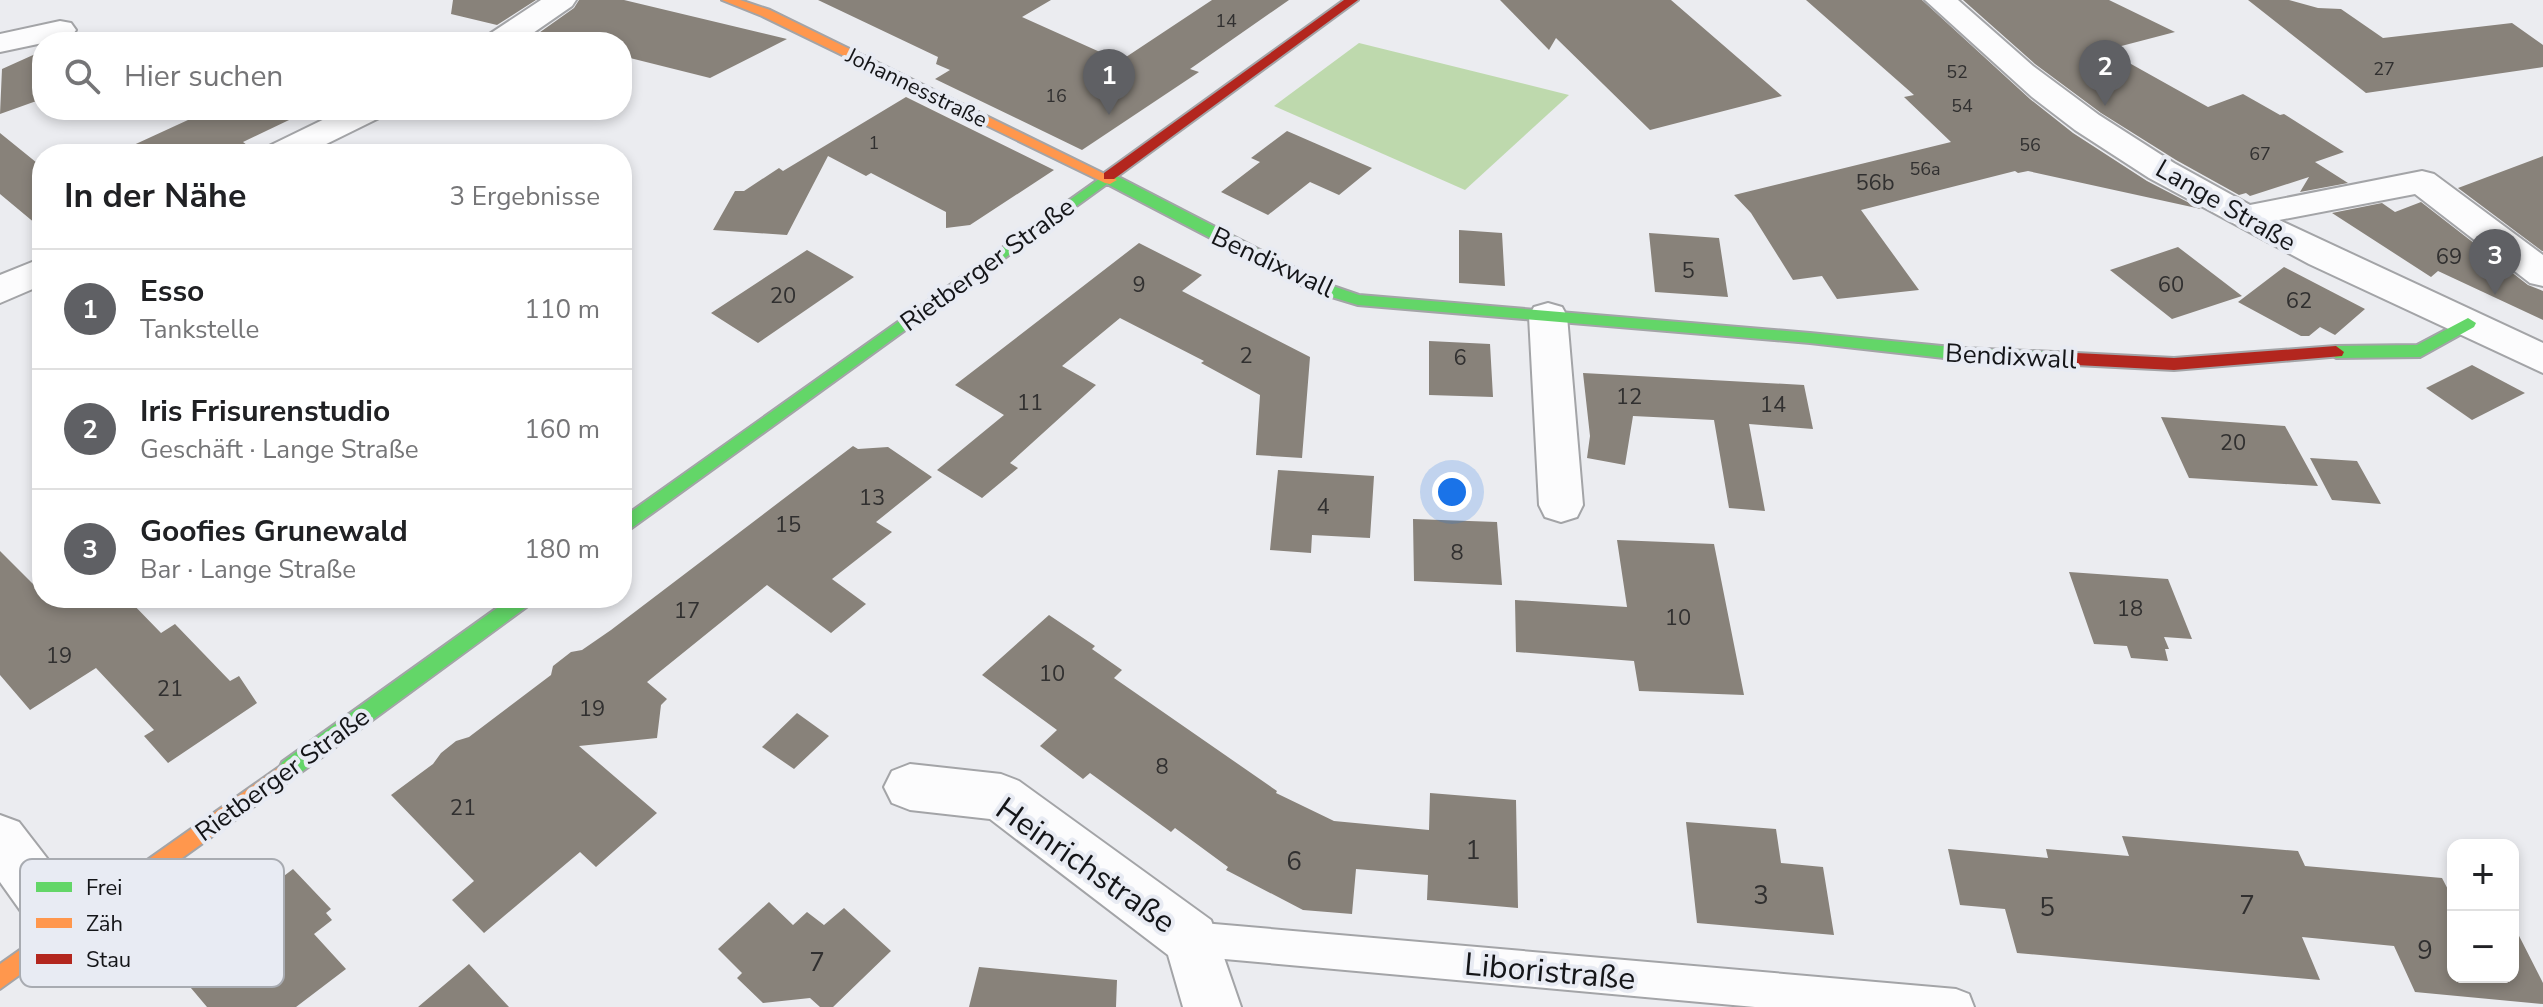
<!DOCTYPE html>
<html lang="de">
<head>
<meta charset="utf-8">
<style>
  body { margin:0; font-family:"Nunito Sans",sans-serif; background:#f6f6f6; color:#202124 }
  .controls { position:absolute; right:24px; bottom:24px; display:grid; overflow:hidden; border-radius:16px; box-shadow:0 4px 12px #0003 }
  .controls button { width:72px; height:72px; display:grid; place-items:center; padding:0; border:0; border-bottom:2px solid #e0e0e0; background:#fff; color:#202124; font:40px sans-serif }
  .you { position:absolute; left:1452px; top:492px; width:28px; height:28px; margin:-20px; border:6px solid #fff; border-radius:50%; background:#1a73e8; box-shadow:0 0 0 12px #1a73e833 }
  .badge { display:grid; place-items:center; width:52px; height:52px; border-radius:50%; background:#5f6064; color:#fff; font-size:26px; font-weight:700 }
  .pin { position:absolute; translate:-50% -66px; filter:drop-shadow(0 2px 4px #0008) }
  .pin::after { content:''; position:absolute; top:42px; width:28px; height:24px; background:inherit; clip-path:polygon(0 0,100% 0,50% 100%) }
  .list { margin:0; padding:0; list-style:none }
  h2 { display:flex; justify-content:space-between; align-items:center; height:104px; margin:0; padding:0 32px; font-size:34px }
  h2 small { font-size:26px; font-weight:400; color:#757577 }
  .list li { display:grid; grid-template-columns:52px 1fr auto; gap:24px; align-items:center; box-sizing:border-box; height:120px; padding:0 32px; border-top:2px solid #e0e0e0 }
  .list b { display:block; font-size:30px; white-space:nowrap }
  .list p { margin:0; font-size:26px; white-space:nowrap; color:#757577 }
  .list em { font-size:26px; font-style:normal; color:#757577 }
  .icon { flex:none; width:44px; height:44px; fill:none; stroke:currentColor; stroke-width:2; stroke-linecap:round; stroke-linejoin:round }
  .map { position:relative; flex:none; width:2543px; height:1007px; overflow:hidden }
  .search { position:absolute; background:#fff; box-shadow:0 4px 12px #0003; left:32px; top:32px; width:600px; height:88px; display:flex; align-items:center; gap:20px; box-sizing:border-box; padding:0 28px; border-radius:32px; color:#757577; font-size:30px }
  .panel { position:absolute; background:#fff; box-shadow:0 4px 12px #0003; left:32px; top:144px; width:600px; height:464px; border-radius:32px }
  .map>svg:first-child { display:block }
  .green { fill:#bed9ad }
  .building { fill:#88827a }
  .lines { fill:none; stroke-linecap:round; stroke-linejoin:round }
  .lane-casing { stroke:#a3a4a7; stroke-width:4 }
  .street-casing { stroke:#a3a4a7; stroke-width:4 }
  .fast-casing { stroke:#a3a4a7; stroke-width:4 }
  .slow-casing { stroke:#a3a4a7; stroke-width:4 }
  .jam-casing { stroke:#a3a4a7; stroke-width:4 }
  .lane { fill:#fcfcfd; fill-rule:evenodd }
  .street { fill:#fcfcfd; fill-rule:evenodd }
  .fast { fill:#63d668; fill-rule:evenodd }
  .slow { fill:#ff974d; fill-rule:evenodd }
  .jam { fill:#b3261e; fill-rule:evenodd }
  .labels { text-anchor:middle; stroke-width:8; stroke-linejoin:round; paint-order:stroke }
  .far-number-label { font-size:18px; fill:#313030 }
  .far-street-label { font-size:22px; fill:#141518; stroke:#e8ebf3 }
  .number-label { font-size:22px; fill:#313030 }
  .street-label { font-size:26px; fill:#141518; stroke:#e8ebf3 }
  .near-number-label { font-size:26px; fill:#313030 }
  .near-street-label { font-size:32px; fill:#141518; stroke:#e8ebf3 }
  .key { fill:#e8ebf3; stroke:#a8abb1; stroke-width:2 }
  .key-label { font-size:22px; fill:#141518 }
</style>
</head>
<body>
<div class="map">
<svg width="2543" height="1007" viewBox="0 0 2543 1007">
  <rect width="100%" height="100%" fill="#ebecf0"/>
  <path class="green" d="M1359,43L1569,95L1465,190L1274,106Z"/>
  <path class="building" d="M453,0H536L497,25L451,14Z
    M579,0H624L787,39L710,78L622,56V42H565L536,35L574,8Z
    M818,0H1051L1022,17L1120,61L1212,0H1289L1190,69L1199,72L1082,150L935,79L950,70L936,64L938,57Z
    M1500,0H1671L1782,96L1650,130L1556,38L1549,50Z
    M1806,0H1922L2030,99L2073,133L2147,181L2201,209L2028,171L2018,173L2015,171L1861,210L1919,290L1837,299L1822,276L1793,280L1751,213L1734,195L1951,142L1904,97L1914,95Z
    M1963,0H2109L2175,32L2106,50L2208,107L2243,94L2280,115L2284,114L2344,152L2315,162L2348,183L2300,192L2309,177L2250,196L2246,193L2239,195L2176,160L2101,113L2035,64Z
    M2248,0H2289L2318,8L2341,9L2383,38L2512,23L2543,45V67L2366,93Z
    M42,51V99L0,114L2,69Z
    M906,97L1054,170L970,225L946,228V212L871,173L866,176L828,156L787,235L713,230L735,191H744L779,168L783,171Z
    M224,110H310L243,142L259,154H114L201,114L207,118Z
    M1287,131L1372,168L1339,195L1310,182L1268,215L1221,192L1260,162L1251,158Z
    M0,133L42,167V229L0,194Z
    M2543,156V251H2542L2458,188Z
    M2421,202L2528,285L2543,291V320L2438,271L2431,277L2332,213L2382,203L2395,212Z
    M1459,230L1502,233L1505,286L1459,283Z
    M1649,233L1719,238L1728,297L1655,292Z
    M1139,243L1202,275L1182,291L1310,357L1302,458L1256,455L1260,395L1201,363L1204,361L1120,318L1062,366L1096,385L1010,463L1018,468L982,498L937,470L1004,415L955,385Z
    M2178,247L2242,296L2172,319L2110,270Z
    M807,250L854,277L758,343L711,313Z
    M2284,267L2365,309L2335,335L2320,327L2309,336H2301L2238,302Z
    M1429,341L1490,344L1493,397L1429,395Z
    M2472,365L2525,393L2472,420L2426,388Z
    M1583,373L1804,385L1813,429L1749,424L1765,511L1729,508L1714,420L1633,416L1625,465L1587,458L1590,436Z
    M2161,417L2285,426L2318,486L2189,478Z
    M853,446L858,449L888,447L932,477L876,522L892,532L832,579L866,604L831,633L767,585L647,682L667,699L661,705L657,738L579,746L657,813L596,867L580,852L484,933L452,900L474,881L391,795L433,764L441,753L456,741L469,737L551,675L553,666L571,652L582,650L611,630Z
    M2310,458L2357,461L2381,504L2332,500Z
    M1278,470L1374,476L1370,538L1312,535L1311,553L1270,550Z
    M1413,519L1497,522L1502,585L1414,581Z
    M1617,540L1714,544L1744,695L1639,691L1634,661L1516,652L1515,600L1627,607Z
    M0,551L42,593V598H127L161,633L175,624L230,681L239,676L257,703L168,763L144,736L154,730L96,668L30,710L0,675Z
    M2069,572L2168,579L2192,639L2164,637L2169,649H2165L2168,661L2131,658L2127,646L2094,644Z
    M1049,615L1095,646L1092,649L1122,670L1114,678L1277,791L1276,793L1334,821L1429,830L1430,793L1516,800L1518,908L1427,900L1428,875L1356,869L1352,914L1303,910L1226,870L1228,867L1175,828L1171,832L1090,773L1083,779L1040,746L1057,730L982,675Z
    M797,713L829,736L794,769L762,747Z
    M1686,822L1776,829L1781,863L1823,867L1834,935L1697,923Z
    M2122,836L2298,851L2305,866L2442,878L2453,899V977H2513V924L2543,983V1004L2415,992L2394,946L2302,937L2320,980L2017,953L2005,909L1960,905L1948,849L2048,858L2046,849L2129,856Z
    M293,869L331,909L326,913L332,920L314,934L346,969L296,1007H207L169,962L203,938L197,930L256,885L263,892Z
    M769,902L793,925L807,912L824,925L844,908L891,951L833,1007H820L810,998L763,1003L737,978L742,973L718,949Z
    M469,964L509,1007H418Z
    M979,967L1117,980L1116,1007H969Z"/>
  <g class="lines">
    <g class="lane-casing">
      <path id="lane" d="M1191,922L1956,989L1969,994L1974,1007H1755L1191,956L1178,951L1173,939L1178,927Z"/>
    </g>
    <g class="street-casing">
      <path id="street" d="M541,0H576L572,6L520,42H483L488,35Z
        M1925,0H1958L2033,66L2099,115L2174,163L2250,205L2422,171L2434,174L2543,255V286L2530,283L2415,194L2279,220L2543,343V373L2309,264L2149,178L2075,130L2032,97Z
        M60,21L71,23L76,30L71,37L0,52V34Z
        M343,110H386L381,117L306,154H262L267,147Z
        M42,258V285L0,303V275Z
        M1548,303L1562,307L1567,316L1583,505L1577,517L1561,522L1545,517L1539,505L1529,316L1534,307Z
        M910,764L1001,774L1019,781L1211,920L1241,1007H1183L1168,955L990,819L910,810L892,803L884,787L892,771Z
        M0,815L19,822L87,910L95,929L87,948L67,955L47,948L0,882Z"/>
    </g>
    <g class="fast-casing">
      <path id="fast" d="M1109,172L1324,283L1359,295L1810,333L1962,348L2076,353L2084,359L2076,365L1962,360L1810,343L1358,305L1312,291L1107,184L622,535V518Z
        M2468,318L2476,323L2474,327L2420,357L2336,358L2328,352L2336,346L2417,345Z
        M511,598H535L532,603L296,776L289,778L282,776L279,769L282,762Z"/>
    </g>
    <g class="slow-casing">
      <path id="slow" d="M722,0H740L770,10L1117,180L1110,184L1105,183L762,16Z
        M289,760L296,762L299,769L296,776L0,989V964Z"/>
    </g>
    <g class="jam-casing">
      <path id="jam" d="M1344,0H1358L1114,179H1104V173Z
        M2336,346L2344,352L2342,356L2174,370L2076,365L2068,359L2076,353L2174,358Z"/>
    </g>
    <use href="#lane" class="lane"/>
    <use href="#street" class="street"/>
    <use href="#fast" class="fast"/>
    <use href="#slow" class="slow"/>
    <use href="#jam" class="jam"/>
  </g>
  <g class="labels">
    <g class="far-number-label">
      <text x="1226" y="27">14</text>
      <text x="2384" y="75">27</text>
      <text x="1957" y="78">52</text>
      <text x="1056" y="102">16</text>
      <text x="1962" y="112">54</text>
      <text x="874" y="149">1</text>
      <text x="2030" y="151">56</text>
      <text x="2260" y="160">67</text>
      <text x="1925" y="175">56a</text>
    </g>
    <g class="far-street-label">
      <text transform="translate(917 87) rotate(26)" y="8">Johannesstraße</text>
    </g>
    <g class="number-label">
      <text x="1875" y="190">56b</text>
      <text x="2449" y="264">69</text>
      <text x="1688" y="278">5</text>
      <text x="1139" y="292">9</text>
      <text x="2171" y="292">60</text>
      <text x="783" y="303">20</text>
      <text x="2299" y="308">62</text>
      <text x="1246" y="363">2</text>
      <text x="1460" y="365">6</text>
      <text x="1629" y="404">12</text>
      <text x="1030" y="410">11</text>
      <text x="1773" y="412">14</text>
      <text x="2233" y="450">20</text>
      <text x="872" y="505">13</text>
      <text x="1323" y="514">4</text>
      <text x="788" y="532">15</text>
      <text x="1457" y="560">8</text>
      <text x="2130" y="616">18</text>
      <text x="687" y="618">17</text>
      <text x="1678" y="625">10</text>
      <text x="59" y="663">19</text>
      <text x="1052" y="681">10</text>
      <text x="170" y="696">21</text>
      <text x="592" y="716">19</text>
      <text x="1162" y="774">8</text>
      <text x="463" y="815">21</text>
    </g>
    <g class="street-label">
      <text transform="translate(2226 205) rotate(30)" y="9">Lange Straße</text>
      <text transform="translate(1273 262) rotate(25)" y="9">Bendixwall</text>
      <text transform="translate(987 264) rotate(-36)" y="9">Rietberger Straße</text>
      <text transform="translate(2011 356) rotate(3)" y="9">Bendixwall</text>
      <text transform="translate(282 774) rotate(-36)" y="9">Rietberger Straße</text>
    </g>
    <g class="near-number-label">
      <text x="1473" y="859">1</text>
      <text x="1294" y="870">6</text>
      <text x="1761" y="904">3</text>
      <text x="2247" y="914">7</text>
      <text x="2047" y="916">5</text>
      <text x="2425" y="959">9</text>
      <text x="817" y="971">7</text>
    </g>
    <g class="near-street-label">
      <text transform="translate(1086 865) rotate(35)" y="11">Heinrichstraße</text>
      <text transform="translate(1550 971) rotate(5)" y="11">Liboristraße</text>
    </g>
  </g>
  <rect x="20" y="859" width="264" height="128" rx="12" class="key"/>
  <rect x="36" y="882" width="36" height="10" fill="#63d668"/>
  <rect x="36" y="918" width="36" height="10" fill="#ff974d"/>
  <rect x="36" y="954" width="36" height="10" fill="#b3261e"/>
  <g class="key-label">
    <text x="86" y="895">Frei</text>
    <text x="86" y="931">Zäh</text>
    <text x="86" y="967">Stau</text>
  </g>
</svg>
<div class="controls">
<button>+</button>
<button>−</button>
</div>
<div class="you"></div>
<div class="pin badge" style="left:1109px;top:115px">1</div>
<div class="pin badge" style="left:2105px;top:106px">2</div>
<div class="pin badge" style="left:2495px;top:295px">3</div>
<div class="search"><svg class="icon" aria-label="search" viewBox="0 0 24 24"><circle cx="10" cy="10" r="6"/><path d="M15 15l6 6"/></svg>Hier suchen</div>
<section class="panel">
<h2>In der Nähe<small>3 Ergebnisse</small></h2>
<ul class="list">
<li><span class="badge">1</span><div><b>Esso</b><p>Tankstelle</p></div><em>110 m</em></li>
<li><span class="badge">2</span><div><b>Iris Frisurenstudio</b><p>Geschäft · Lange Straße</p></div><em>160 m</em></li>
<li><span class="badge">3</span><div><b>Goofies Grunewald</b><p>Bar · Lange Straße</p></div><em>180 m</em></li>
</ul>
</section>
</div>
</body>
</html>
